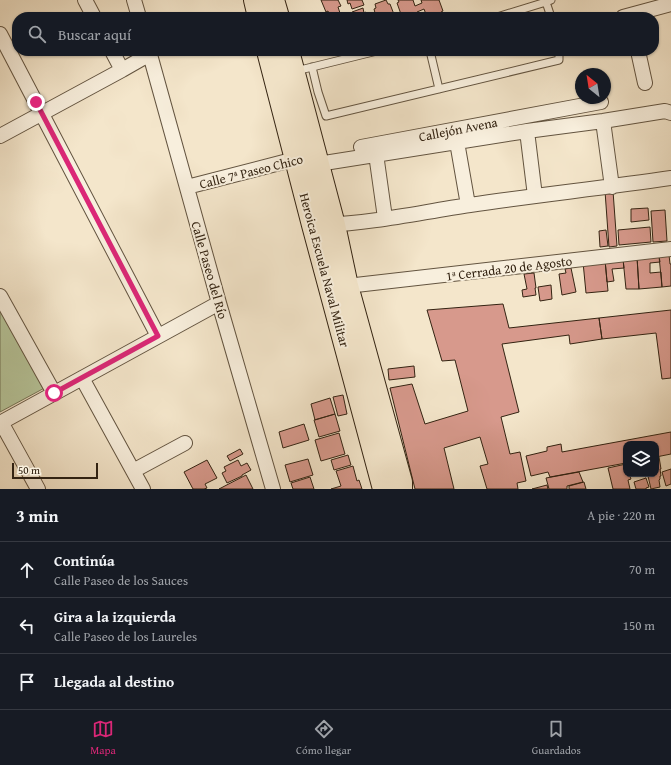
<!DOCTYPE html>
<html lang="es">
<head>
<meta charset="utf-8">
<style>
  body { margin:0; font-family:"Gentium Book Plus",serif; background:#242831; color:#f1f3f6 }
  .controls { position:absolute; right:12px; bottom:12px; display:grid; overflow:hidden; border-radius:8px; box-shadow:0 1px 3px #0004 }
  .controls button { width:36px; height:36px; display:grid; place-items:center; padding:0; border:0; border-bottom:1px solid #363941; background:#171b24; color:#f1f3f6; font:20px sans-serif }
  .compass { position:absolute; left:575px; top:68px; width:36px; height:36px; border-radius:50%; background:#171b24; box-shadow:0 1px 3px #0004; rotate:330deg }
  .scale { position:absolute; left:12px; bottom:10px; width:86px; box-sizing:border-box; padding-left:4px; border:2px solid #332312; border-top:0; font-size:11px; line-height:14px; white-space:nowrap; color:#332312; -webkit-text-stroke:3px #f8efdd; paint-order:stroke }
  .stop { position:absolute; width:12px; height:12px; margin:-9px; border:3px solid #db2777; border-radius:50%; background:#fff }
  .stop.end { background:#db2777; border-color:#fff; box-shadow:0 1px 4px #0008 }
  .list { margin:0; padding:0; list-style:none }
  h2 { display:flex; justify-content:space-between; align-items:center; height:52px; margin:0; padding:0 16px; font-size:17px }
  h2 small { font-size:13px; font-weight:400; color:#9ea1a6 }
  .list li { display:grid; grid-template-columns:26px 1fr auto; gap:12px; align-items:center; box-sizing:border-box; height:56px; padding:0 16px; border-top:1px solid #363941 }
  .list b { display:block; font-size:15px; white-space:nowrap }
  .list p { margin:0; font-size:13px; white-space:nowrap; color:#9ea1a6 }
  .list em { font-size:13px; font-style:normal; color:#9ea1a6 }
  .icon { flex:none; width:22px; height:22px; fill:none; stroke:currentColor; stroke-width:2; stroke-linecap:round; stroke-linejoin:round }
  .map { position:relative; flex:none; width:671px; height:489px; overflow:hidden }
  .search { position:absolute; background:#171b24; box-shadow:0 1px 3px #0004; left:12px; right:12px; top:12px; height:44px; display:flex; align-items:center; gap:10px; box-sizing:border-box; padding:0 14px; border-radius:16px; color:#9ea1a6; font-size:15px }
  .sheet { height:220px; background:#171b24 }
  nav { display:flex; justify-content:space-around; align-items:center; box-sizing:border-box; height:56px; border-top:1px solid #363941; background:#171b24; font-size:11px; color:#9ea1a6 }
  nav a { display:grid; justify-items:center; gap:2px }
  nav .on { color:#db2777 }
  .map>svg:first-child { display:block }
  .green { fill:#b7c69b; stroke:#757456 }
  .building { fill:#d7998c; stroke:#332312 }
  .lines { fill:none; stroke-linecap:round; stroke-linejoin:round }
  .lane-casing { stroke:#635440; stroke-width:9 }
  .street-casing { stroke:#635440; stroke-width:16 }
  .primary-casing { stroke:#332312; stroke-width:24 }
  .lane { stroke:#f8efdd; stroke-width:7 }
  .street { stroke:#f8efdd; stroke-width:14 }
  .primary { stroke:#f4e6cb; stroke-width:22 }
  .route { stroke:#db2777; stroke-width:5 }
  .labels { text-anchor:middle; stroke-width:4; stroke-linejoin:round; paint-order:stroke }
  .street-label { font-size:13px; fill:#332312; stroke:#f8efdd }
</style>
</head>
<body>
<div class="map">
<svg width="671" height="489" viewBox="0 0 671 489">
  <rect width="100%" height="100%" fill="#f4e6cb"/>
  <filter id="stains"><feTurbulence type="fractalNoise" baseFrequency=".005" numOctaves="4"/><feColorMatrix values="0 0 0 0 .2 0 0 0 0 .09 0 0 0 0 .02 0 0 0 .5 -.17"/></filter>
  <radialGradient id="worn" r=".72"><stop offset=".6" stop-color="#630" stop-opacity="0"/><stop offset="1" stop-color="#630" stop-opacity=".3"/></radialGradient>
  <path class="green" d="M0,294L50,385L0,412Z"/>
  <path class="building" d="M321,0H338L341,6L338,7L340,13L330,17L328,11L326,12Z
    M347,0H362L364,5L352,9L350,3L348,4Z
    M386,0L388,4H390L395,17H376L374,9L376,8L375,4Z
    M398,0H413L415,6L422,3L421,0H439L443,11L441,12L442,17H427L424,9L417,12L419,17H402L397,3L399,2Z
    M363,8L364,13L366,12L368,17H352H353L352,12Z
    M605,191H613L617,246L609,247Z
    M648,208L649,220L631,222V209Z
    M665,210L667,241L653,242L651,211Z
    M650,227L651,242L619,245L618,230Z
    M606,230L608,246L600,247L599,231Z
    M669,255L670,264H671V286L662,287L659,256Z
    M659,256L660,262L650,263V273L661,272L662,287L639,289L637,257Z
    M637,257L639,289H626L623,259Z
    M623,259L624,268L612,269L614,281L607,282L605,260Z
    M605,260L608,291L586,293L583,262Z
    M571,268L576,292L562,295L559,274L566,273L565,269Z
    M534,273L536,288H535L536,295L523,297L522,290L527,289L524,274Z
    M551,285L552,299L540,301L538,287Z
    M503,304L509,328L599,318L602,339L570,344L569,335L502,344L519,412L501,417L510,454L520,452L526,481L517,483L518,489H487L480,466L488,464L480,437L444,448L454,489H415L390,388L412,384L425,424L468,411L455,360L442,361L427,310Z
    M671,310V378L662,379L656,333L602,339L599,318Z
    M414,366L415,377L389,380L388,369Z
    M343,395L347,414L338,416L333,397Z
    M330,398L335,414L315,420L311,404Z
    M335,414L340,431L319,437L314,420Z
    M304,424L309,440L283,448L279,432Z
    M671,432V454L656,457V444H626V463L550,477L548,472L531,476L526,456L547,451V447L561,444L562,452Z
    M339,433L345,454L321,461L315,440Z
    M240,449L243,454L230,461L227,456Z
    M348,455L351,465L334,470L331,460Z
    M659,457L661,469H660L661,476H660V479L659,480L660,487L651,489L648,476L645,477L644,474H656V458Z
    M308,459L313,475L290,482L285,465Z
    M207,460L217,478L205,484L207,488L204,489H193L184,472Z
    M238,460L241,466L247,463L251,470L242,475V476L227,483L222,473L226,471L224,467Z
    M626,464V474H629L631,479L628,480L630,489H613L608,468Z
    M353,466L357,481L359,480L362,489H331L341,486L336,471Z
    M671,469V484L666,486L662,472Z
    M579,472L583,482L567,486V489H549L546,478Z
    M246,475L253,489H219Z
    M310,477L314,489H293L291,483Z
    M646,478L649,487L646,488V489H636L634,482Z
    M584,482L586,489H569V486Z
    M547,485L548,489H532Z"/>
  <g class="lines">
    <g class="lane-casing">
      <path id="lane" d="M497,17L546,2
        M551,17L546,2L551,0
        M430,51L439,89
        M312,67L318,92L326,116L559,60V51
        M296,71L377,51"/>
    </g>
    <g class="street-casing">
      <path id="street" d="M85,0L94,17
        M134,0L139,17
        M623,17L671,4
        M0,34L158,336
        M112,51L122,70
        M149,51L219,303L273,489
        M638,51L645,83
        M603,121L612,187
        M527,131L535,196
        M0,136L122,70L150,54
        M457,142L468,205
        M361,147L601,102
        M376,154L385,218
        M318,164L527,131L603,121L665,111L671,113
        M187,187L303,157
        M325,225C374,223 422,212 470,205C537,195 604,188 671,178
        M347,286L671,249
        M0,296L54,393
        M82,378L143,489
        M1,422L38,489
        M0,423L219,303
        M133,471L185,443"/>
    </g>
    <g class="primary-casing">
      <path id="primary" d="M255,0L259,17
        M273,0L278,17
        M268,51L313,225L384,489
        M288,51L334,225L347,286L401,482V489"/>
    </g>
    <use href="#lane" class="lane"/>
    <use href="#street" class="street"/>
    <use href="#primary" class="primary"/>
  </g>
  <g class="lines">
    <path class="route" d="M36,102L158,336L54,393"/>
  </g>
  <g class="labels">
    <g class="street-label">
      <text transform="translate(458 129) rotate(-11)" y="5">Callejón Avena</text>
      <text transform="translate(251 171) rotate(-14)" y="5">Calle 7ª Paseo Chico</text>
      <text transform="translate(509 268) rotate(-7)" y="5">1ª Cerrada 20 de Agosto</text>
      <text transform="translate(210 270) rotate(74)" y="5">Calle Paseo del Río</text>
      <text transform="translate(325 270) rotate(75)" y="5">Heroica Escuela Naval Militar</text>
    </g>
  </g>
  <rect width="100%" height="100%" filter="url(#stains)"/>
  <rect width="100%" height="100%" fill="url(#worn)"/>
</svg>
<div class="controls">
<button><svg class="icon" aria-label="layers" viewBox="0 0 24 24"><path d="M12 4l9 5-9 5-9-5zM3 14l9 5 9-5"/></svg></button>
</div>
<svg class="compass" viewBox="-18 -18 36 36"><path d="M0-13l5 13h-10z" fill="#e53935"/><path d="M0 13l5-13h-10z" fill="#9ea1a6"/></svg>
<div class="scale">50 m</div>
<div class="stop" style="left:54px;top:393px"></div>
<div class="stop end" style="left:36px;top:102px"></div>
<div class="search"><svg class="icon" aria-label="search" viewBox="0 0 24 24"><circle cx="10" cy="10" r="6"/><path d="M15 15l6 6"/></svg>Buscar aquí</div>
</div>
<section class="sheet">
<h2>3 min<small>A pie · 220 m</small></h2>
<ul class="list">
<li><svg class="icon" aria-label="ahead" viewBox="0 0 24 24"><path d="M12 20V5M6 11l6-6 6 6"/></svg><div><b>Continúa</b><p>Calle Paseo de los Sauces</p></div><em>70 m</em></li>
<li><svg class="icon" aria-label="left" viewBox="0 0 24 24"><path d="M17 20v-9H6M10 6l-5 5 5 5"/></svg><div><b>Gira a la izquierda</b><p>Calle Paseo de los Laureles</p></div><em>150 m</em></li>
<li><svg class="icon" aria-label="arrive" viewBox="0 0 24 24"><path d="M6 21V4h12l-3 4 3 4H6"/></svg><div><b>Llegada al destino</b></div></li>
</ul>
</section>
<nav>
<a class="on"><svg class="icon" aria-label="map" viewBox="0 0 24 24"><path d="M3 6l6-2 6 2 6-2v14l-6 2-6-2-6 2zM9 4v14M15 6v14"/></svg>Mapa</a>
<a><svg class="icon" aria-label="directions" viewBox="0 0 24 24"><path d="M12 3l9 9-9 9-9-9zM9 14v-3h6M13 9l2 2-2 2"/></svg>Cómo llegar</a>
<a><svg class="icon" aria-label="saved" viewBox="0 0 24 24"><path d="M7 4h10v16l-5-4-5 4z"/></svg>Guardados</a>
</nav>
</body>
</html>
